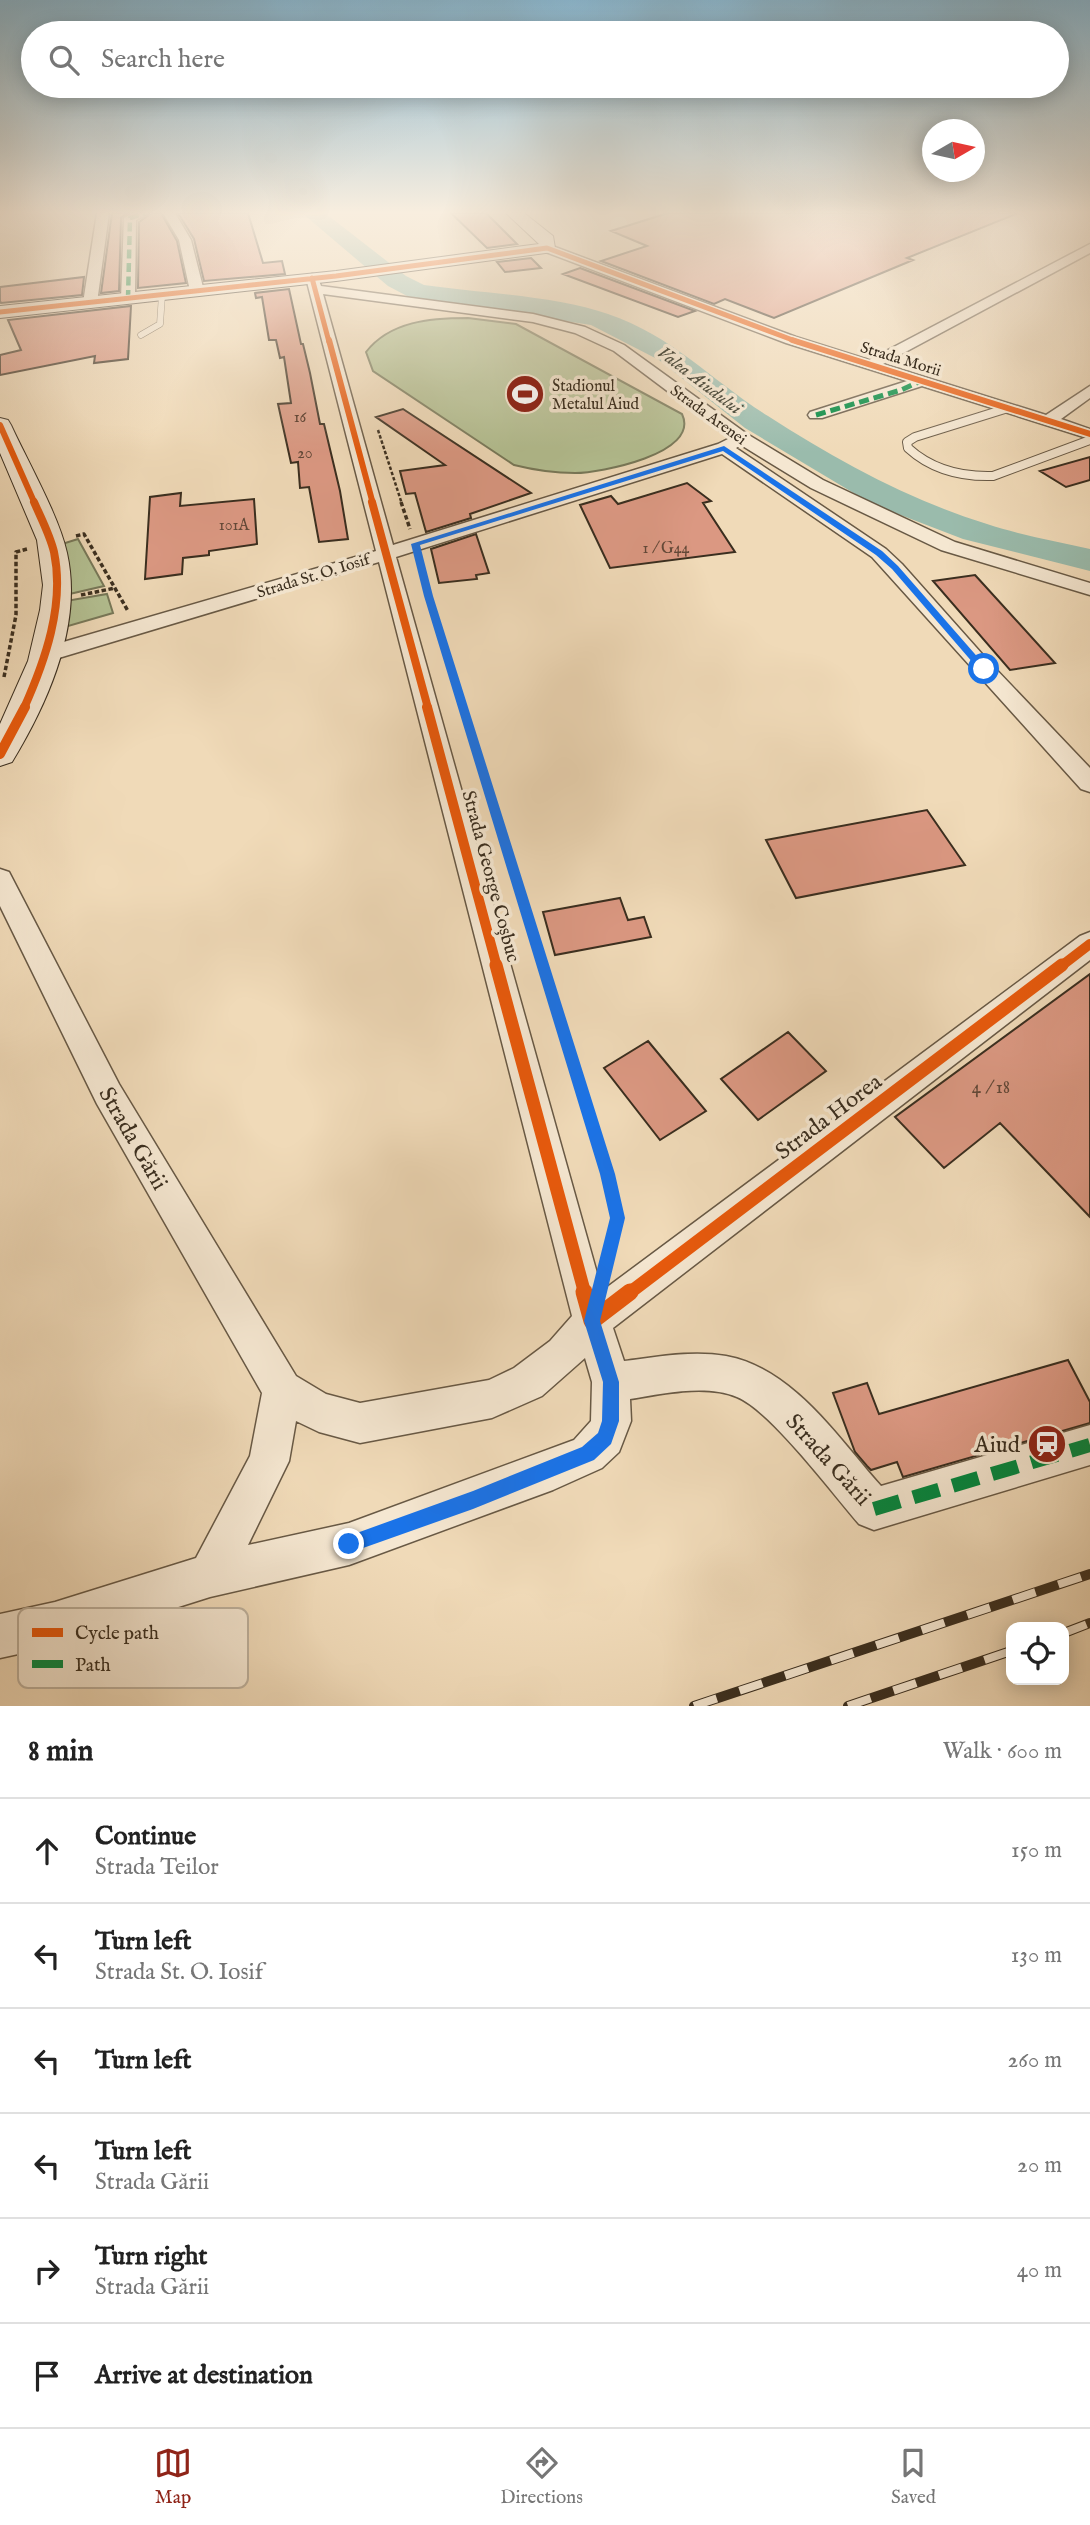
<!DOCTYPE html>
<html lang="en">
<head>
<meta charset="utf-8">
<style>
  body { margin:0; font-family:"IM FELL English",serif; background:#f2f2f2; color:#222 }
  .controls { position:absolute; right:21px; bottom:21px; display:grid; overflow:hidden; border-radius:14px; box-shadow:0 4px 18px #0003 }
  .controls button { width:63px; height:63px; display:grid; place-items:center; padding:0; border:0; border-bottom:2px solid #e0e0e0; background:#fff; color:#222; font:35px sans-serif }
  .compass { position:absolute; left:922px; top:119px; width:63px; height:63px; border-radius:50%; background:#fff; box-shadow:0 4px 18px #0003; rotate:81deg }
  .stop { position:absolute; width:21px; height:21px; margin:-16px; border:5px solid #1a73e8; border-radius:50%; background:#fff }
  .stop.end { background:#1a73e8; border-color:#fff; box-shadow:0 2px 7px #0008 }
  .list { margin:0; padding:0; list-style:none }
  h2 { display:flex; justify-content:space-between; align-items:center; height:91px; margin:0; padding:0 28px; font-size:30px }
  h2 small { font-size:23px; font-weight:400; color:#767676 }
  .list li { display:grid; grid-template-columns:46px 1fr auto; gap:21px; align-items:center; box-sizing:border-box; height:105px; padding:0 28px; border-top:2px solid #e0e0e0 }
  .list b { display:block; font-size:26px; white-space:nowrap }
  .list p { margin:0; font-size:23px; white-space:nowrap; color:#767676 }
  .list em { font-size:23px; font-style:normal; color:#767676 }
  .icon { flex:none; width:38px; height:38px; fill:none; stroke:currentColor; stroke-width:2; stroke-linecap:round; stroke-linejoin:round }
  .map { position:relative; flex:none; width:1090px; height:1706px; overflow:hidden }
  .search { position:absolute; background:#fff; box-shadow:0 4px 18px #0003; left:21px; right:21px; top:21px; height:77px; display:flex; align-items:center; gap:18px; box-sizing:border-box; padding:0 24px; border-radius:38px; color:#767676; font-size:26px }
  .sheet { height:721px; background:#fff }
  nav { display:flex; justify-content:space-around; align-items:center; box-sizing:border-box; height:98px; border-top:2px solid #e0e0e0; background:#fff; font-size:19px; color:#767676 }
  nav a { display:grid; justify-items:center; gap:4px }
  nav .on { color:#8f2418 }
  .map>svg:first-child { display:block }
  .green { fill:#b4c193; stroke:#777859; stroke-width:2 }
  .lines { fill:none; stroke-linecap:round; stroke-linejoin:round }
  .river { fill:#9abbac; fill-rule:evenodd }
  .building { fill:#db9882; stroke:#3a2e1f; stroke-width:2 }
  .lane-far1-casing { stroke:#685945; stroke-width:7 }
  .lane-casing { stroke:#685945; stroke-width:10 }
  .street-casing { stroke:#685945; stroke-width:3 }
  .secondary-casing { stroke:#3a2e1f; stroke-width:2 }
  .path-far3 { stroke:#3a2e1f; stroke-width:2.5; stroke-dasharray:3.5 2; stroke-linecap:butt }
  .path-far2 { stroke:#3a2e1f; stroke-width:3.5; stroke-dasharray:4.5 2.5; stroke-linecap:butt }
  .path-far1 { stroke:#3a2e1f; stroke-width:4.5; stroke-dasharray:5 3.5; stroke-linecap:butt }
  .path { stroke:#3a2e1f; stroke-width:5; stroke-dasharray:6 4.5; stroke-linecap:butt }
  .lane-far1 { stroke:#f5e7d1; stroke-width:6 }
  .lane { stroke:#f5e7d1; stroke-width:8 }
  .street { fill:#f5e7d1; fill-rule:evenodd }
  .secondary { fill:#f5e7d1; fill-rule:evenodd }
  .rail-casing { stroke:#3a2e1f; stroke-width:10 }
  .rail { stroke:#f5e7d1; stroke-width:8; stroke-dasharray:24; stroke-linecap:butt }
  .quiet-far2 { stroke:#00873e; stroke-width:4.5; stroke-dasharray:9 4.5; stroke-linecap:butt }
  .quiet-far1 { stroke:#00873e; stroke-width:5; stroke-dasharray:10 5; stroke-linecap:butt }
  .quiet { stroke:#00873e; stroke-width:14; stroke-dasharray:27 14; stroke-linecap:butt }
  .cycleway-far5-casing { stroke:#f5e7d1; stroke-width:7 }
  .cycleway-far4-casing { stroke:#f5e7d1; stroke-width:9 }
  .cycleway-far3-casing { stroke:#f5e7d1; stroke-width:11 }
  .cycleway-far2-casing { stroke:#f5e7d1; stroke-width:15 }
  .cycleway-far1-casing { stroke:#f5e7d1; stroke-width:18 }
  .cycleway-casing { stroke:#f5e7d1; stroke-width:21 }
  .cycleway-far5 { stroke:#e8590c; stroke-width:5 }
  .cycleway-far4 { stroke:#e8590c; stroke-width:6 }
  .cycleway-far3 { stroke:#e8590c; stroke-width:8 }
  .cycleway-far2 { stroke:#e8590c; stroke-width:10 }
  .cycleway-far1 { stroke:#e8590c; stroke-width:13 }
  .cycleway { stroke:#e8590c; stroke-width:17 }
  .route { fill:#1a73e8 }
  .labels { text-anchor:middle; stroke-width:7; stroke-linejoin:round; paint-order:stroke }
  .far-street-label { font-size:16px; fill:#3a2e1f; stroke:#f5e7d1 }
  .far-poi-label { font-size:16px; fill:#3a2e1f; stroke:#f5e7d1; text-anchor:start }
  .number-label { font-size:16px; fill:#624838 }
  .far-water-label { font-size:18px; font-style:italic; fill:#525142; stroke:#f5e7d1 }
  .street-label { font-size:19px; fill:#3a2e1f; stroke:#f5e7d1 }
  .near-number-label { font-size:19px; fill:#624838 }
  .near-street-label { font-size:23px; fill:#3a2e1f; stroke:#f5e7d1 }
  .near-poi-label { font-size:23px; fill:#3a2e1f; stroke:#f5e7d1; text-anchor:end }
  .key { fill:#f5e7d1; stroke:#bdb09c; stroke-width:2 }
  .key-label { font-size:19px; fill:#3a2e1f }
</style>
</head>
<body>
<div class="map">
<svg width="1090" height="1706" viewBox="0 0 1090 1706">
  <rect width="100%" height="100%" fill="#f0dab8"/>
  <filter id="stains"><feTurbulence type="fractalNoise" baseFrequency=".00286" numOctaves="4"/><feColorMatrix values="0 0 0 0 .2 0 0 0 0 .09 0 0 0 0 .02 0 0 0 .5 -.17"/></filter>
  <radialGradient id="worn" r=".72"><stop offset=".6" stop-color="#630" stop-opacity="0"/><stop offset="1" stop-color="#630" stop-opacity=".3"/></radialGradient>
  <path class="green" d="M468,318L516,324L682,414C701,454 599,473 575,473C554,473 534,470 514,465L373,371L366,352C390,321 431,318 468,318Z
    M78,539L104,586L61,596L62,544Z
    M107,594L113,613L58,629L60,602Z"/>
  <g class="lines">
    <path class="river" d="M302,213H325L406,276L424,285C480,293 556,296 608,314C673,336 712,381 768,416C836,460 909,500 987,524C1020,535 1056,541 1090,549V571L963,539L872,504L745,428L659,360L591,325L409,297L388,286Z"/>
  </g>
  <path class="building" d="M112,213H127L121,218L119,291L101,293Z
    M152,213H161L177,241L186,283L138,288L139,222Z
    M178,213H248L263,263L282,261L285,274L204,281L194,239Z
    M451,213H486L517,244L487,248Z
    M668,213H1015L1016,214L907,258L913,260L774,318L725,299L714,304L601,261L647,246L611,231Z
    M531,258L541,268L505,272L497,262Z
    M580,268L695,311L678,317L563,274Z
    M84,277L82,295L1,303L0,301V287Z
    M289,289L301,344H303L310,373L320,424H324L340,491L348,539L319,542L309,487L300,488L298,462L291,463L278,404L291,403L284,357L280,358L276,340H269L262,297L256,298L255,293Z
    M131,306L128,359L94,363L95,356L0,375V355L21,350L8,320Z
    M403,409L531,493L470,514L471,518L426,532L415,493L406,494L400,471L445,465L376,417Z
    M1090,457V480L1066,487L1040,471Z
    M687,483L711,501L703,503L735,552L610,568L580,505L611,496L618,504Z
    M181,493L180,506L254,499L257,544L209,551V555L183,558L182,574L145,579L150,497Z
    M476,534L489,573L476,575L477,579L439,583L431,549Z
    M975,575L1055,663L1010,670L933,581Z
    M927,810L965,865L796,898L766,840Z
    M620,898L628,920L644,917L651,937L555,955L543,912Z
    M1090,974V1217L1000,1123L944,1168L895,1117Z
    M788,1032L826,1071L758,1120L721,1079Z
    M648,1041L706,1111L660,1140L604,1068Z
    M1068,1360L1090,1402V1423L903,1477L897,1462L871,1470L867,1466L855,1452L833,1393L867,1383L879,1414Z"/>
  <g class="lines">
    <g class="lane-far1-casing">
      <path id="lane-far1" d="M141,335L160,324L162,295"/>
    </g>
    <g class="lane-casing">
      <path id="lane" d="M1008,408L915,437L907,442L908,448C931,469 962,477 993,476L1090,440"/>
    </g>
    <g class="street-casing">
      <path id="street" d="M97,213H109L97,303L90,307L83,303Z
        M133,213H150L136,220L135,299L128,303L121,299L124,218Z
        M163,213H175L191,240L204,291L202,294H192L190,291L179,240Z
        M547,244L796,337L869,360L1090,244V253L883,364L1046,415L1090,386V398L1061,419L1090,429V439L922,386L822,418H810L808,415L810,412L907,381L786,343L543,251V245Z
        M312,274L317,275L321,286L533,314L585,327L624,345L747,434L823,480L955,542L1090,583V595L941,550L811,488L741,445L736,448L886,549L902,564L991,664L1090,768V792L1081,789L872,557L722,454L396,557L602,1291L1080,936L1090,932V960L613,1328L624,1361C657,1357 692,1350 726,1356C793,1368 839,1439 881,1486L1090,1425V1465L874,1530L859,1524C833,1494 770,1410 737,1397C705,1384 663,1394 630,1399L631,1421L619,1452L602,1468L553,1490L349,1565L210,1597L55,1646L0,1658V1614L55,1602L196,1558L250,1456L262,1393L97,1104L0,906V869L9,872L119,1084L296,1376L326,1394L360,1403L489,1380L514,1368L550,1341L572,1316L379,562L52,660H36L33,655L36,650L376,551L306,278ZM323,294L533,322L575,333L614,351L730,438L718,444L393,545ZM585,1358L592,1382L591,1421L574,1440L349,1523L248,1545L289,1461L296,1421L319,1432L360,1443L492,1418L542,1396Z"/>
    </g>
    <g class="secondary-casing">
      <path id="secondary" d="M506,213H524L553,236L555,248L553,252L336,281L0,318V306L336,271L539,244Z
        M0,418L8,420L11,425C28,462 59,516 67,553C83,624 48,703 12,762L0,766V724L28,661L40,610L43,585L37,540L0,453Z"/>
    </g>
    <path class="path-far3" d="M378,430L402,504"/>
    <path class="path-far2" d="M401,502L410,529
      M76,536L84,534L128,611
      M419,560L465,708
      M81,595L115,588
      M4,677L16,615V552L27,549"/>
    <path class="path-far1" d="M464,707L544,967"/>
    <path class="path" d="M544,965L608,1174L618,1218L608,1259"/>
    <use href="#lane-far1" class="lane-far1"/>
    <use href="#lane" class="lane"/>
    <use href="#street" class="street"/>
    <use href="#secondary" class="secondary"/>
    <g class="rail-casing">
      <path id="rail" d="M1064,1633L1090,1623
        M694,1706L1090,1574
        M848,1706L1011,1651"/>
    </g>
    <use href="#rail" class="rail"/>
    <path class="quiet-far2" d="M128,299L130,218L145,213"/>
    <path class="quiet-far1" d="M816,415L901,390L921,381"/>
    <path class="quiet" d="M874,1509L1090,1445"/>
    <g class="cycleway-far5-casing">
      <path id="cycleway-far5" d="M312,278L329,342
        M0,312L336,276L547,248L798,342"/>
    </g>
    <g class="cycleway-far4-casing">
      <path id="cycleway-far4" d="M329,340L373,504
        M792,340L1090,434
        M0,425L35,504"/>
    </g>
    <g class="cycleway-far3-casing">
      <path id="cycleway-far3" d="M372,502L428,708
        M24,708C45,661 65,605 54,552C50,535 41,518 34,502"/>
    </g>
    <g class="cycleway-far2-casing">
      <path id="cycleway-far2" d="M427,707L497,967
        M0,754L25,707
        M1060,967L1090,944"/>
    </g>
    <g class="cycleway-far1-casing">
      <path id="cycleway-far1" d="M496,965L585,1294
        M628,1294L1062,965"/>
    </g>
    <g class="cycleway-casing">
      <path id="cycleway" d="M584,1292L592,1321L630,1292"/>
    </g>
    <use href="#cycleway-far5" class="cycleway-far5"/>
    <use href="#cycleway-far4" class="cycleway-far4"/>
    <use href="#cycleway-far3" class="cycleway-far3"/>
    <use href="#cycleway-far2" class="cycleway-far2"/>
    <use href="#cycleway-far1" class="cycleway-far1"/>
    <use href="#cycleway" class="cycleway"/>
  </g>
  <linearGradient id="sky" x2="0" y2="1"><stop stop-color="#89b7d0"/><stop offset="0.47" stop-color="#f8eedf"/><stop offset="1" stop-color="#f8eedf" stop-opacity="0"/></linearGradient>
  <rect width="1090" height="452" fill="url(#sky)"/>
  <path class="route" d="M724,446L882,551L898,566L988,669L980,671L892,569L876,555L723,451L420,545L433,596L615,1174L625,1218L600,1321L619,1382V1421L611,1444L594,1460L473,1509L349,1553L343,1551L340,1544L343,1538L473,1491L582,1447L598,1433L602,1421L603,1382L584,1321L610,1218L600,1174L424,596L411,544Z"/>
  <defs>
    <g id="stadium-disc" transform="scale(2.0125)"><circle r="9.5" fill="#8f2418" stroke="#f5e7d1"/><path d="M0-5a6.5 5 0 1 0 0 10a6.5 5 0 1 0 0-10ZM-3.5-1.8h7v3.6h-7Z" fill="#fff"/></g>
    <g id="station-disc" transform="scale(2.0125)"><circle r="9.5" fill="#8f2418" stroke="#f5e7d1"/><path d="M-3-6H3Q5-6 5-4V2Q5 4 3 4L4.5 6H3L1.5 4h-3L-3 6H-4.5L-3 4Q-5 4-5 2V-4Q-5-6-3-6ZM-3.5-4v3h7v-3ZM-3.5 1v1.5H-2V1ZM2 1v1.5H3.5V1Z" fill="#fff"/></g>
  </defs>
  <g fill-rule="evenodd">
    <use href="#stadium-disc" x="525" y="394"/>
    <use href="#station-disc" x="1047" y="1444"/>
  </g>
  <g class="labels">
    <g class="far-street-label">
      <text transform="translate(901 358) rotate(17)" y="6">Strada Morii</text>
      <text transform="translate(709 414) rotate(36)" y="6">Strada Arenei</text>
      <text transform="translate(313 575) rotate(-17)" y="6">Strada St. O. Iosif</text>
    </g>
    <g class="far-poi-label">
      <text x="552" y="391">Stadionul<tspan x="552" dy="18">Metalul Aiud</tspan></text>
    </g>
    <g class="number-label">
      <text x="300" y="422">16</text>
      <text x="305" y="458">20</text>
      <text x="234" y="530">101A</text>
      <text x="666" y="553">1 / G44</text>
    </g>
    <g class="far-water-label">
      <text transform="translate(700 380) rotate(37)" y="6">Valea Aiudului</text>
    </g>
    <g class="street-label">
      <text transform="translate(492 876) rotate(75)" y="7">Strada George Coșbuc</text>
    </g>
    <g class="near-number-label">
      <text x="991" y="1093">4 / 18</text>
    </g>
    <g class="near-street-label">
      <text transform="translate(828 1116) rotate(-37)" y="8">Strada Horea</text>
      <text transform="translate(134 1138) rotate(60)" y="8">Strada Gării</text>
      <text transform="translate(829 1459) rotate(48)" y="8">Strada Gării</text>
    </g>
    <g class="near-poi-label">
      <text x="1020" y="1452">Aiud</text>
    </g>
  </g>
  <rect x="18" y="1608" width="230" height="80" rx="10" class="key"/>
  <rect x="32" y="1628" width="31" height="9" fill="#e8590c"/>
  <rect x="32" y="1660" width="31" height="8" fill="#00873e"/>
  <g class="key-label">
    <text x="75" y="1639">Cycle path</text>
    <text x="75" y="1671">Path</text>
  </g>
  <rect width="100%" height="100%" filter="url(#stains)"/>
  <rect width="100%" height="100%" fill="url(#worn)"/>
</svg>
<div class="controls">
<button><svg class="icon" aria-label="locate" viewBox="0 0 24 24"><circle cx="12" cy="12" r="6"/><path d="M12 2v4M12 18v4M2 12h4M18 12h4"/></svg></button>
</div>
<svg class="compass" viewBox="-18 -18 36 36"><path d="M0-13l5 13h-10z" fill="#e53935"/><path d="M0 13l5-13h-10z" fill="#767676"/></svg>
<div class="stop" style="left:984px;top:669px"></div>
<div class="stop end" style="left:349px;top:1544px"></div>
<div class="search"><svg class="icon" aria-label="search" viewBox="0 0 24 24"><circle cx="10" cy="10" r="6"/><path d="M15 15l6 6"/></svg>Search here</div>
</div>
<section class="sheet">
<h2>8 min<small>Walk · 600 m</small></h2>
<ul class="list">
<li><svg class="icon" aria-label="ahead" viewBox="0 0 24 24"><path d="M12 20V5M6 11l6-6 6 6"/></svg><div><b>Continue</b><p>Strada Teilor</p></div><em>150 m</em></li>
<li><svg class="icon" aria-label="left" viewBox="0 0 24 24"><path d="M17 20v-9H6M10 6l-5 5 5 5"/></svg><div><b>Turn left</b><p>Strada St. O. Iosif</p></div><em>130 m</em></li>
<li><svg class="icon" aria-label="left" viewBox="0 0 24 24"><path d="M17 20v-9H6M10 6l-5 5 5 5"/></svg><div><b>Turn left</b></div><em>260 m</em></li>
<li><svg class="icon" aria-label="left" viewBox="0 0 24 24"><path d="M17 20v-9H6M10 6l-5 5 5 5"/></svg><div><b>Turn left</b><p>Strada Gării</p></div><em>20 m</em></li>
<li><svg class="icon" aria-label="right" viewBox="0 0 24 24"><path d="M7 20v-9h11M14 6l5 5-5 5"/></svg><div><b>Turn right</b><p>Strada Gării</p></div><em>40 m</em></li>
<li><svg class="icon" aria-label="arrive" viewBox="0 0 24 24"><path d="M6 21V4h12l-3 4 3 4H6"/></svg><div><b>Arrive at destination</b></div></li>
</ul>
</section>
<nav>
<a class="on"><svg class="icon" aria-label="map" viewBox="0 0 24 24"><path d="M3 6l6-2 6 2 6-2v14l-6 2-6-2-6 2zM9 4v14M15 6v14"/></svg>Map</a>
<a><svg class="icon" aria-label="directions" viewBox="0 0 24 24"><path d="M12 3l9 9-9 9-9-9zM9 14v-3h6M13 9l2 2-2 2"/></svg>Directions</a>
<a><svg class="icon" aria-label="saved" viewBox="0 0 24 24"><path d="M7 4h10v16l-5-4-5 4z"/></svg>Saved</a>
</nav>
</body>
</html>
